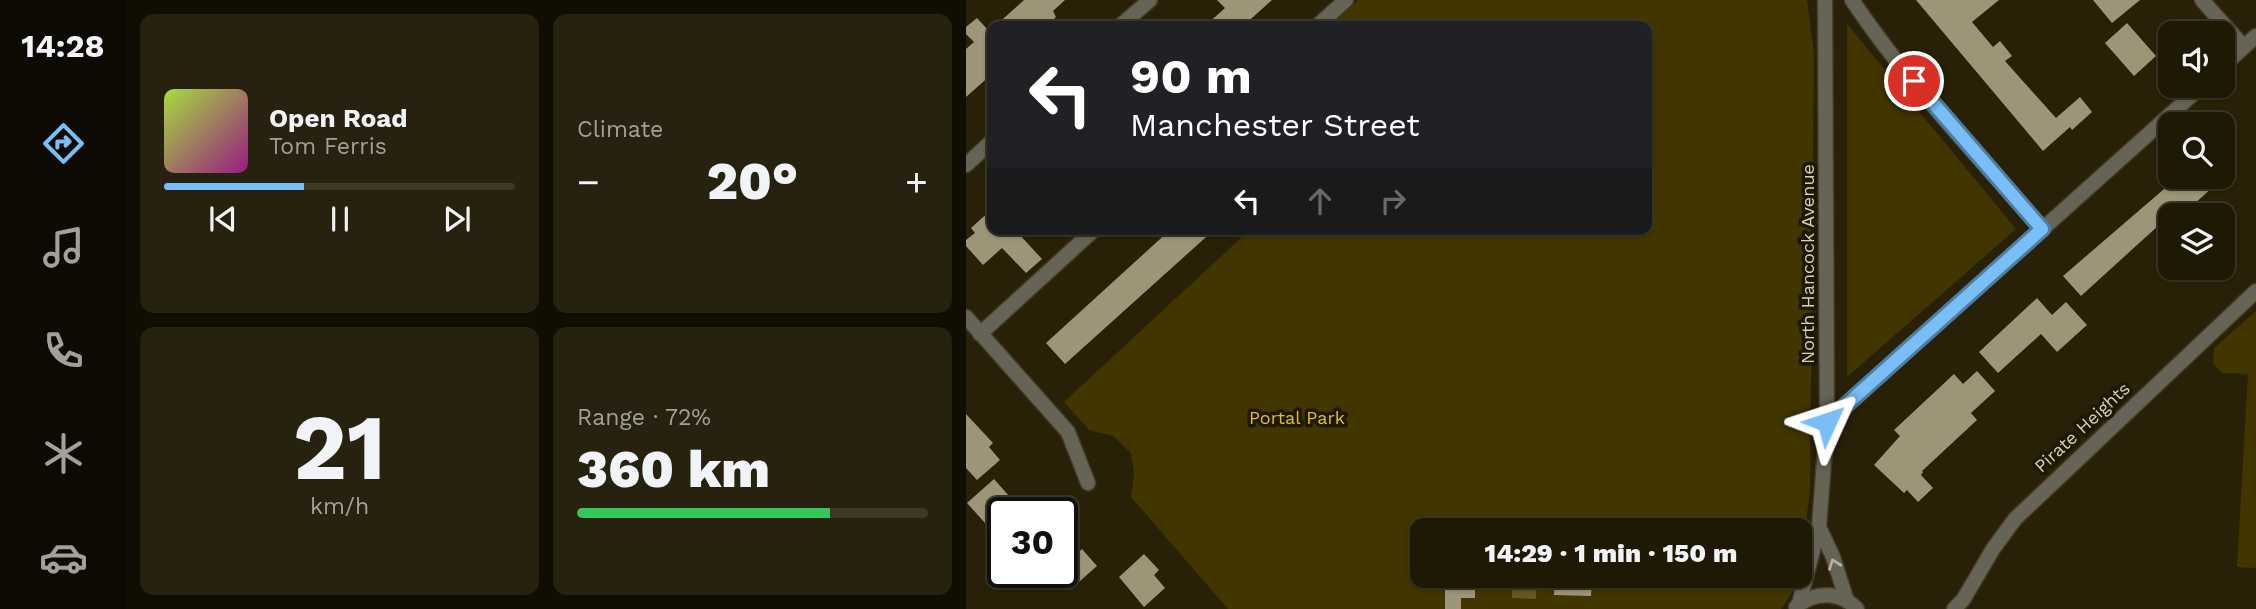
<!DOCTYPE html>
<html lang="en">
<head>
<meta charset="utf-8">
<style>
	body { margin:0; font-family:"Work Sans",sans-serif; background:#26220f; color:#f1f3f6; height:100vh; display:flex; flex-direction:column; font-size:26px; white-space:nowrap }
	* { box-sizing:border-box; margin:0 }
	p { font-size:23px; color:#a1a09a }
	.icon { flex:none; width:38px; height:38px; fill:none; stroke:currentColor; stroke-width:2; stroke-linecap:round; stroke-linejoin:round }
	.map { position:relative; flex:1; overflow:hidden }
	.details { display:flex; flex-direction:column; gap:14px; padding:14px; background:#100e03; width:840px }
	.details>* { flex:none }
	.guide { position:absolute; left:21px; top:21px; width:665px; height:214px; border-radius:14px; box-shadow:0 2px 5px #0004,0 0 0 2px #3c3827; background:#202124; color:#fff; overflow:hidden }
	.fabs { position:absolute; left:1192px; top:21px; display:grid; gap:14px }
	.fabs a { display:grid; place-items:center; width:77px; height:77px; border-radius:14px; background:#1e1905; box-shadow:0 2px 5px #0004,0 0 0 2px #3c3827; font-size:35px }
	.speed { position:absolute; left:21px; top:497px; display:flex; gap:14px; font-size:35px; font-weight:700; text-align:center }
	.speed>* { display:grid; place-content:center; width:91px; height:91px; border-radius:50%; background:#1e1905; box-shadow:0 2px 5px #0004,0 0 0 2px #3c3827; line-height:1 }
	.speed .limit { border:4px solid #111; border-radius:10px; background:#fff; color:#111 }
	.pin { position:absolute; display:grid; place-items:center; width:60px; height:60px; color:#fff; margin:-30px; border:4px solid #fff; border-radius:50%; box-shadow:0 2px 7px #0007 }
	.me { position:absolute; width:77px; margin:-38px; rotate:48deg; stroke-linejoin:round; filter:drop-shadow(0 0 5px #0008) }
	.turn { display:flex; align-items:center; gap:24px; height:147px; padding:0 28px; font-size:32px }
	.turn .icon { width:91px; height:91px; stroke-width:2.5 }
	.turn b { display:block; font-size:49px; line-height:60px }
	.lanes { display:flex; align-items:center; height:66px; padding:0 28px; background:#0003; justify-content:center; gap:35px; direction:ltr }
	.lanes .off { opacity:.35 }
	.big { font-size:52px; font-weight:800; line-height:1.1 }
	.details .widget { flex:1; display:flex; flex-direction:column; justify-content:center; gap:10px; min-width:0; padding:0 24px; border-radius:14px; background:#26220f }
	.details .dial { align-items:center; gap:0 }
	.dial b { font-size:91px; line-height:1 }
	.song { display:flex; align-items:center; gap:21px }
	.cover { width:84px; height:84px; border-radius:10px; background:linear-gradient(135deg,hsl(80 70% 55%),hsl(310 70% 35%)) }
	.played { height:7px; border-radius:4px; background:linear-gradient(90deg,#7abef8 40%,#3c3827 40%) }
	.keys { display:flex; justify-content:space-around; direction:ltr }
	.heat { display:flex; justify-content:space-between; align-items:center; font-size:38px; direction:ltr }
	.charge { height:10px; border-radius:5px; background:linear-gradient(90deg,#34c759 72%,#3c3827 0) }
	.details .tiles { flex:1; display:grid; gap:14px; grid-template-columns:repeat(2,1fr) }
	.trip { position:absolute; left:444px; top:518px; width:402px; height:70px; border-radius:14px; background:#1e1905; box-shadow:0 2px 5px #0004,0 0 0 2px #3c3827; font-weight:800; line-height:70px; text-align:center }
	main { display:flex; flex:1; min-height:0 }
	.tabs { display:flex; flex-direction:column; width:126px; justify-content:space-around; align-items:center; background:#0c0a02; color:#a1a09a }
	.tabs .icon { width:49px; height:49px }
	.tabs .active { color:#7abef8 }
	.tabs b { font-size:32px; color:#f1f3f6 }
	.map>svg:first-child { display:block }
	.green { fill:#413500 }
	.water { fill:#65581f }
	.building { fill:#9c9577 }
	.lines { fill:none; stroke-linecap:round; stroke-linejoin:round }
	.minor-casing { stroke:#443d25; stroke-width:17 }
	.tertiary-casing { stroke:#443d25; stroke-width:17 }
	.minor { stroke:#666357; stroke-width:14 }
	.tertiary { stroke:#666357; stroke-width:14 }
	.oneway { stroke:#b4b0a2 }
	.route-casing { stroke:#4f7ca1; stroke-width:18 }
	.route { stroke:#7abef8; stroke-width:12 }
	.labels { text-anchor:middle; dominant-baseline:central; stroke-width:7; stroke-linejoin:round; paint-order:stroke }
	.street-label { font-size:18px; fill:#d5d1c2; stroke:#1e1800 }
	.park-label { font-size:18px; fill:#e2c027; stroke:#1e1800 }
</style>
</head>
<body>
<main>
<nav class="tabs">
<b>14:28</b>
<svg class="icon active" aria-label="directions" viewBox="0 0 24 24"><path d="M12 3l9 9-9 9-9-9zM9 14v-3h6M13 9l2 2-2 2"/></svg>
<svg class="icon" aria-label="music" viewBox="0 0 24 24"><path d="M9 18V5l10-2v13"/><circle cx="6" cy="18" r="3"/><circle cx="16" cy="16" r="3"/></svg>
<svg class="icon" aria-label="phone" viewBox="0 0 24 24"><path d="M5 4h4l2 5-3 2q2 4 5 5l2-3 5 2v4C11 20 4 13 5 4z"/></svg>
<svg class="icon" aria-label="climate" viewBox="0 0 24 24"><path d="M12 3v18M4 7l16 10M4 17L20 7"/></svg>
<svg class="icon" aria-label="car" viewBox="0 0 24 24"><path d="M5 17H2v-5l4-1 3-4h7l3 4 3 1v5h-3M9 17h6M6 11h13"/><circle cx="7" cy="17" r="2"/><circle cx="17" cy="17" r="2"/></svg>
</nav>
<section class="details">
<div class="tiles">
<div class="widget">
<div class="song"><i class="cover"></i><div><b>Open Road</b><p>Tom Ferris</p></div></div>
<div class="played"></div>
<div class="keys"><svg class="icon" aria-label="previous" viewBox="0 0 24 24"><path d="M18 5L8 12l10 7zM5 5v14"/></svg><svg class="icon" aria-label="pause" viewBox="0 0 24 24"><path d="M8 5v14M16 5v14"/></svg><svg class="icon" aria-label="next" viewBox="0 0 24 24"><path d="M6 5l10 7-10 7zM19 5v14"/></svg></div>
</div>
<div class="widget"><p>Climate</p>
<div class="heat"><a>−</a><b class="big">20°</b><a>+</a></div>
</div>
<div class="widget dial"><b>21</b><p>km/h</p></div>
<div class="widget"><p>Range · 72%</p><b class="big">360 km</b><div class="charge"></div></div>
</div>
</section>
<div class="map">
<svg width="1290" height="609" viewBox="0 0 1290 609">
	<rect width="100%" height="100%" fill="#282107"/>
	<g class="green">
		<polygon points="392,0 841,0 848,54 844,490 835,562 835,530 457,530 457,576 833,576 831,585 815,609 262,609 165,497 168,474 165,453 147,436 123,430 98,402 276,237 270,229 681,229 681,26 364,26"/>
		<polygon points="881,24 1050,229 881,377"/>
		<polygon points="1290,311 1290,568 1271,567 1282,374 1256,373 1247,363 1248,348"/>
	</g>
	<polygon class="water" points="546,576 571,576 570,599 546,598"/>
	<g class="building">
		<polygon points="58,0 99,0 87,11 90,17 80,26 29,26"/>
		<polygon points="251,0 306,0 277,26 239,26 259,8"/>
		<polygon points="950,0 1033,0 1006,22 1027,47 1034,41 1046,56 1039,61 1090,118 1114,97 1126,112 1106,130 1104,127 1077,151"/>
		<polygon points="1127,0 1174,0 1146,23"/>
		<polygon points="11,18 22,30 26,26 26,74 0,97 0,49 8,42 0,34 0,27"/>
		<polygon points="1161,23 1190,56 1168,76 1139,43"/>
		<polygon points="1212,177 1258,177 1216,215 1204,215 1115,296 1097,276"/>
		<polygon points="26,209 26,229 57,229 52,233 76,259 60,273 36,248 17,265 0,246 0,240 9,233 5,228"/>
		<polygon points="205,229 249,229 99,364 80,343"/>
		<polygon points="1071,298 1086,315 1100,302 1121,325 1091,352 1075,334 1032,373 1013,352"/>
		<polygon points="1011,371 1029,391 1005,413 1011,420 956,471 957,472 955,475 967,488 952,502 941,490 938,493 908,465 934,436 928,430 988,374 997,384"/>
		<polygon points="0,414 27,443 23,447 34,460 11,480 0,468"/>
		<polygon points="28,479 58,513 37,513 37,543 1,503"/>
		<polygon points="96,538 110,554 116,549 131,566 105,589 96,579"/>
		<polygon points="178,554 193,570 188,575 199,588 178,607 153,577"/>
		<polygon points="589,576 626,576 625,596 588,595"/>
		<polygon points="492,577 509,577 509,598 495,598 495,609 479,609 479,589 492,589"/>
	</g>
	<g class="lines">
		<defs>
			<g id="minor">
				<path d="M886,0C941,82 1011,155 1076,229"/>
				<polyline points="1236,0 1278,47"/>
				<polyline points="154,26 184,0"/>
				<polyline points="351,26 380,0"/>
				<polyline points="1256,67 1290,36"/>
				<polyline points="0,165 26,141"/>
				<polyline points="0,317 102,432 122,483"/>
				<polyline points="14,334 129,229"/>
				<polyline points="861,422 1236,86"/>
				<polyline points="988,609 997,600 1027,549 1049,519 1290,291"/>
			</g>
			<g id="tertiary">
				<polyline points="853,527 867,557 881,601"/>
				<polyline points="833,604 853,527 861,422 859,0"/>
				<path d="M830,607C849,591 874,591 891,609"/>
			</g>
		</defs>
		<use href="#minor" class="minor-casing"/>
		<use href="#tertiary" class="tertiary-casing"/>
		<use href="#minor" class="minor"/>
		<use href="#tertiary" class="tertiary"/>
	</g>
	<defs><path id="oneway-chevron" d="M-2-3.5L2.5 0L-2 3.5" fill="none" stroke-width="1.6" stroke-linecap="round" stroke-linejoin="round" transform="scale(1.75)"/></defs>
	<use class="oneway" href="#oneway-chevron" transform="translate(868 564) rotate(-110)"/>
	<g class="lines">
		<defs>
			<polyline id="route" points="861,422 1076,229 948,81"/>
		</defs>
		<use href="#route" class="route-casing"/>
		<use href="#route" class="route"/>
	</g>
	<g class="labels">
		<g class="street-label">
			<text transform="translate(841 264) rotate(-90)">North Hancock Avenue</text>
			<text transform="translate(1116 427) rotate(-43)">Pirate Heights</text>
		</g>
		<g class="park-label">
			<text x="331" y="417">Portal Park</text>
		</g>
	</g>
</svg>
<div class="fabs">
<a><svg class="icon" aria-label="sound" viewBox="0 0 24 24"><path d="M4 9h4l5-4v14l-5-4H4zM17 9q2 3 0 6"/></svg></a>
<a><svg class="icon" aria-label="search" viewBox="0 0 24 24"><circle cx="10" cy="10" r="6"/><path d="M15 15l6 6"/></svg></a>
<a><svg class="icon" aria-label="layers" viewBox="0 0 24 24"><path d="M12 4l9 5-9 5-9-5zM3 14l9 5 9-5"/></svg></a>
</div>
<div class="speed"><div class="limit">30</div></div>
<div class="pin" style="left:948px;top:81px;background:#d93025"><svg class="icon" aria-label="arrive" viewBox="0 0 24 24"><path d="M6 21V4h12l-3 4 3 4H6"/></svg></div>
<svg class="me" style="left:861px;top:422px" viewBox="-20 -20 40 40"><path d="M0-17L14 15 0 8-14 15z" fill="#7abef8" stroke="#fff" stroke-width="4"/></svg>
<div class="trip">14:29 · 1 min · 150 m</div>
<div class="guide">
<div class="turn"><svg class="icon" aria-label="left" viewBox="0 0 24 24"><path d="M17 20v-9H6M10 6l-5 5 5 5"/></svg><div><b>90 m</b>Manchester Street</div></div>
<div class="lanes"><svg class="icon" aria-label="left" viewBox="0 0 24 24"><path d="M17 20v-9H6M10 6l-5 5 5 5"/></svg><svg class="icon off" aria-label="ahead" viewBox="0 0 24 24"><path d="M12 20V5M6 11l6-6 6 6"/></svg><svg class="icon off" aria-label="right" viewBox="0 0 24 24"><path d="M7 20v-9h11M14 6l5 5-5 5"/></svg></div>
</div>
</div>
</main>
</body>
</html>
